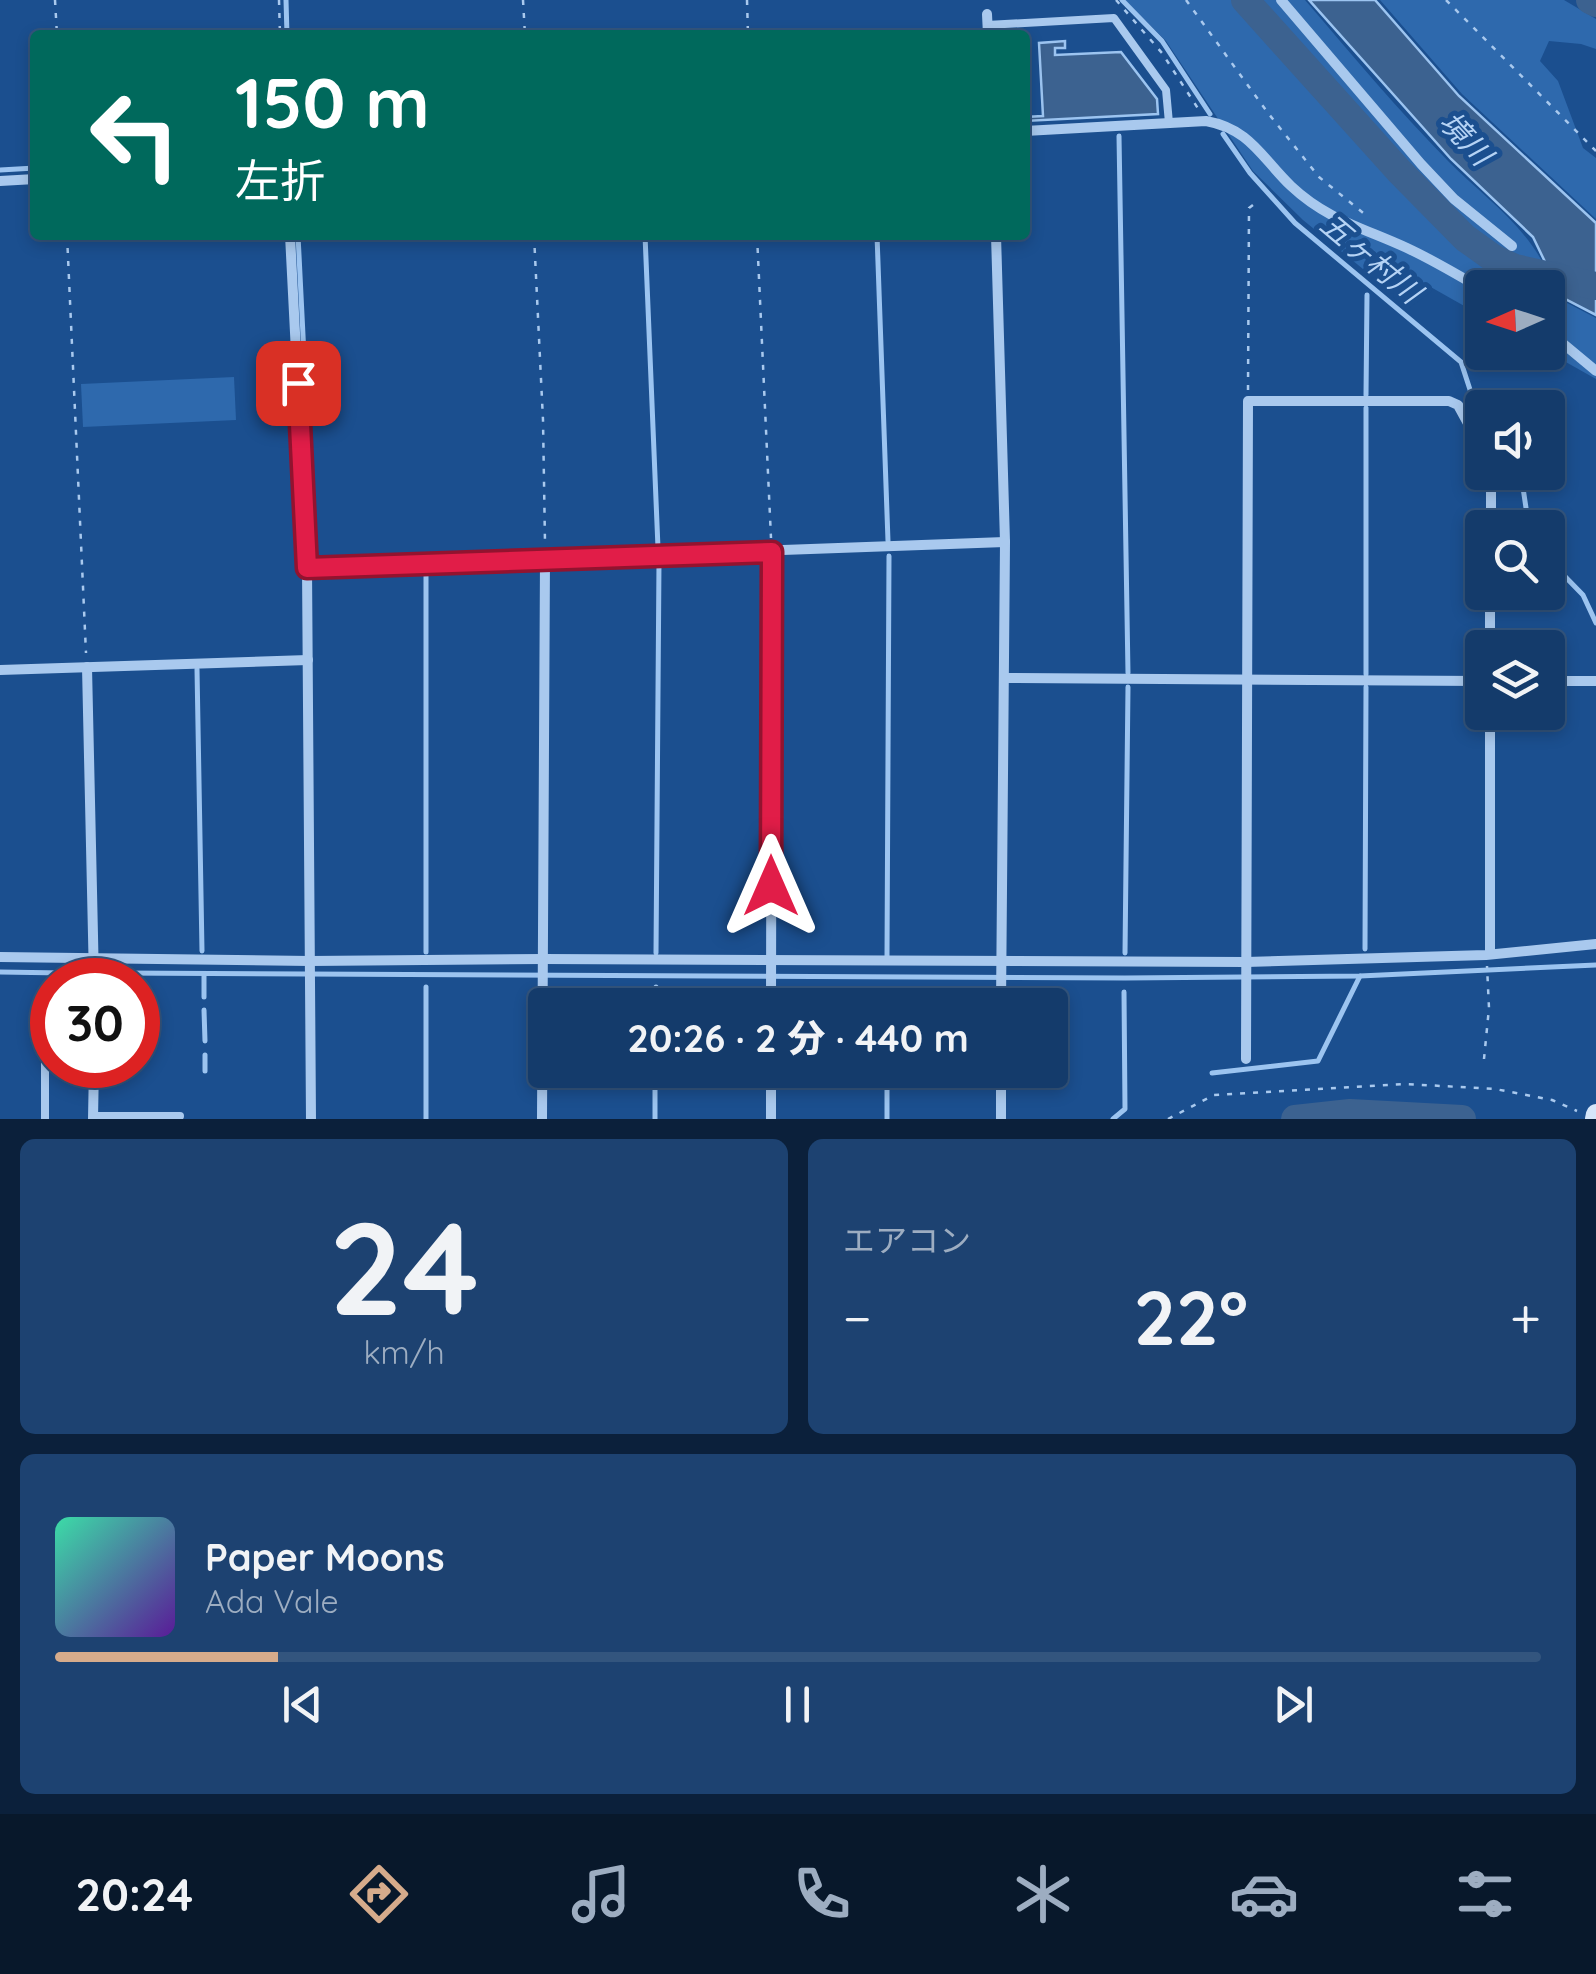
<!DOCTYPE html>
<html lang="ja">
<head>
<meta charset="utf-8">
<style>
	body { margin:0; font-family:Quicksand,"Noto Sans JP",sans-serif; background:#1d4271; color:#f1f3f6; height:100vh; display:flex; flex-direction:column; font-size:38px; white-space:nowrap }
	* { box-sizing:border-box; margin:0 }
	p { font-size:32px; color:#9dadc1 }
	.icon { flex:none; width:55px; height:55px; fill:none; stroke:currentColor; stroke-width:2; stroke-linecap:round; stroke-linejoin:round }
	.map { position:relative; height:1119px; overflow:hidden }
	.sheet { display:flex; flex-direction:column; gap:20px; padding:20px; background:#0b203b; flex:1 }
	.sheet>* { flex:none }
	.hud { position:absolute; left:30px; top:30px; width:1000px; height:210px; border-radius:10px; box-shadow:0 5px 15px #0003,0 0 0 2px #33557e; background:#00695c; color:#fff; overflow:hidden }
	.needle { width:65px; rotate:267deg }
	.fabs { position:absolute; left:1465px; top:270px; display:grid; gap:20px }
	.fabs a { display:grid; place-items:center; width:100px; height:100px; border-radius:10px; background:#143b6b; box-shadow:0 5px 15px #0003,0 0 0 2px #33557e; font-size:50px }
	.speed { position:absolute; left:30px; top:958px; display:flex; gap:20px; font-size:50px; font-weight:700; text-align:center }
	.speed>* { display:grid; place-content:center; width:130px; height:130px; border-radius:50%; background:#143b6b; box-shadow:0 5px 15px #0003,0 0 0 2px #33557e; line-height:1 }
	.speed .limit { border:15px solid #d22; background:#fff; color:#111 }
	.pin { position:absolute; display:grid; place-items:center; width:85px; height:85px; color:#fff; margin:-42px; border-radius:20px; box-shadow:0 5px 15px #0006 }
	.me { position:absolute; width:110px; margin:-55px; rotate:0deg; stroke-linejoin:round; filter:drop-shadow(0 0 8px #0008) }
	.turn { display:flex; align-items:center; gap:35px; height:210px; padding:0 40px; font-size:45px }
	.turn .icon { width:130px; height:130px; stroke-width:2.5 }
	.turn b { display:block; font-size:70px; line-height:85px }
	.big { font-size:75px; font-weight:800; line-height:1.1 }
	.sheet .card { flex:1; display:flex; flex-direction:column; justify-content:center; gap:15px; min-width:0; padding:0 35px; border-radius:15px; background:#1d4271 }
	.sheet .dial { align-items:center; gap:0 }
	.dial b { font-size:130px; line-height:1 }
	.song { display:flex; align-items:center; gap:30px }
	.cover { width:120px; height:120px; border-radius:15px; background:linear-gradient(135deg,hsl(160 70% 55%),hsl(270 70% 35%)) }
	.played { height:10px; border-radius:5px; background:linear-gradient(90deg,#d6ab8b 15%,#33557e 15%) }
	.keys { display:flex; justify-content:space-around; direction:ltr }
	.heat { display:flex; justify-content:space-between; align-items:center; font-size:55px; direction:ltr }
	.sheet .tiles { flex:1; display:grid; gap:20px; grid-template-columns:1fr 1fr }
	.card:last-child { grid-column:span 2 }
	.trip { position:absolute; left:528px; top:988px; width:540px; height:100px; border-radius:10px; background:#143b6b; box-shadow:0 5px 15px #0003,0 0 0 2px #33557e; font-weight:800; line-height:100px; text-align:center }
	.dock { display:flex; height:160px; justify-content:space-around; align-items:center; background:#08182b; color:#9dadc1 }
	.dock .icon { width:70px; height:70px }
	.dock .active { color:#d6ab8b }
	.dock b { font-size:45px; color:#f1f3f6 }
	.map>svg:first-child { display:block }
	.green { fill:#2e69ad }
	.water { fill:#3c6290; stroke:#9cc4f0; stroke-width:2.5 }
	.lines { fill:none; stroke-linecap:round; stroke-linejoin:round }
	.stream { stroke:#9cc4f0; stroke-width:5 }
	.river { stroke:#3c6290; stroke-width:28 }
	.path { stroke:#a9c9ee; stroke-width:2.5; stroke-dasharray:5 8; stroke-linecap:butt }
	.lane { stroke:#a9c9ee; stroke-width:8 }
	.street { stroke:#a9c9ee; stroke-width:10 }
	.secondary { stroke:#d6e6fa; stroke-width:20 }
	.route-casing { stroke:#92132f; stroke-width:25 }
	.route { stroke:#e11d48; stroke-width:18 }
	.labels { text-anchor:middle; dominant-baseline:central; stroke-width:10; stroke-linejoin:round; paint-order:stroke }
	.water-label { font-size:30px; font-style:italic; fill:#b5d3f5; stroke:#1b4f8f }
</style>
</head>
<body>
<div class="map">
<svg width="1596" height="1119" viewBox="0 0 1596 1119">
	<rect width="100%" height="100%" fill="#1b4f8f"/>
	<g class="green">
		<path d="M1125,0H1305C1352,55 1398,110 1449,162C1482,195 1521,222 1543,263L1514,257L1507,270L1538,287L1482,288V316L1374,255L1363,269L1303,220L1253,171L1166,41Z"/>
		<polygon points="1380,0 1564,0 1596,19 1596,49 1581,44 1549,41 1540,61 1558,81 1583,148 1596,158 1596,219 1462,94"/>
		<polygon points="1548,293 1596,318 1596,379 1548,352"/>
		<polygon points="234,377 236,420 83,427 81,384"/>
	</g>
	<g class="water">
		<polygon points="1309,0 1375,0 1459,96 1596,223 1596,315 1548,290 1548,288 1543,287 1509,270 1514,259 1547,266 1533,237 1451,159"/>
		<polygon points="1065,41 1065,48 1055,48 1055,55 1121,52 1157,99 1158,114 1025,121 1025,117 1043,116 1039,43"/>
	</g>
	<g class="lines">
		<g class="stream">
			<polyline points="286,0 287,35"/>
			<polyline points="1122,0 1162,41 1210,114"/>
			<polyline points="1223,134 1250,173 1295,223 1461,362 1475,405 1482,417"/>
			<polyline points="1119,136 1128,673"/>
			<polyline points="0,170 35,168"/>
			<polyline points="298,235 314,556"/>
			<polyline points="645,235 658,548"/>
			<polyline points="877,235 888,541"/>
			<polyline points="1366,395 1367,295"/>
			<polyline points="1517,472 1522,481 1529,528"/>
			<polyline points="1548,559 1583,595 1596,623"/>
			<polyline points="315,575 426,570 426,952"/>
			<polyline points="197,669 202,951"/>
			<polyline points="1366,674 1366,408"/>
			<polyline points="1365,949 1366,687"/>
			<polyline points="656,953 659,562"/>
			<polyline points="1125,953 1128,687"/>
			<polyline points="887,956 889,556"/>
			<polyline points="0,972 63,973"/>
			<polyline points="119,973 1125,978 1360,976 1596,965"/>
			<polyline points="204,975 204,997"/>
			<polyline points="656,1005 656,987"/>
			<polyline points="887,1005 887,990"/>
			<polyline points="204,1010 205,1041"/>
			<polyline points="205,1055 205,1071"/>
			<polyline points="1212,1073 1318,1061 1360,976"/>
			<polyline points="426,1119 426,987"/>
			<polyline points="655,1119 655,1070"/>
			<polyline points="887,1119 887,1070"/>
			<polyline points="1113,1119 1125,1109 1124,992"/>
		</g>
		<g class="river">
			<polyline points="1245,0 1399,171 1465,238 1493,258 1515,268 1596,286"/>
			<polyline points="1590,0 1596,3"/>
			<polyline points="1295,1119 1350,1113 1462,1119"/>
		</g>
		<g class="path">
			<polyline points="55,0 57,35"/>
			<polyline points="279,0 280,35"/>
			<polyline points="523,0 525,35"/>
			<polyline points="747,0 748,35"/>
			<polyline points="1116,0 1162,53 1199,110"/>
			<polyline points="1186,0 1268,113 1319,177 1367,216"/>
			<polyline points="1446,0 1596,151"/>
			<polyline points="67,235 86,653"/>
			<polyline points="534,235 543,420 545,543"/>
			<polyline points="757,235 771,538"/>
			<polyline points="1248,390 1249,208 1258,201"/>
			<polyline points="1484,1059 1489,1008 1487,966"/>
			<polyline points="1168,1119 1214,1095 1406,1084 1495,1089 1552,1100 1577,1111"/>
		</g>
		<g class="lane">
			<polyline points="987,25 1114,18 1166,90 1169,123"/>
			<polyline points="93,1116 180,1116"/>
			<polyline points="45,1119 45,1038 52,1038"/>
		</g>
		<g class="street">
			<polyline points="1281,0 1421,164 1454,199 1512,246"/>
			<polyline points="987,14 988,35"/>
			<path d="M1025,131L1206,121C1250,129 1261,157 1291,186C1327,220 1364,228 1407,248C1433,260 1458,275 1482,289"/>
			<polyline points="0,181 35,179"/>
			<polyline points="290,235 307,567 311,1119"/>
			<polyline points="996,235 1005,542 1001,1005"/>
			<polyline points="1548,331 1596,371"/>
			<polyline points="1491,528 1491,472"/>
			<polyline points="307,567 1005,542"/>
			<polyline points="1490,648 1490,592"/>
			<polyline points="87,667 94,980"/>
			<polyline points="0,670 308,660"/>
			<polyline points="1004,678 1482,681"/>
			<polyline points="1548,681 1596,681"/>
			<polyline points="1490,954 1490,712"/>
			<polyline points="0,957 310,961 543,959 1246,962 1486,955 1596,944"/>
			<polyline points="771,1005 772,552"/>
			<polyline points="1246,1059 1248,401 1449,401 1458,405 1482,449"/>
			<polyline points="1001,1070 1001,1119"/>
			<polyline points="93,1119 94,1065"/>
			<polyline points="542,1119 545,559"/>
			<polyline points="771,1119 771,1070"/>
		</g>
		<polyline class="secondary" points="1595,1119 1596,1114"/>
	</g>
	<g class="lines">
		<defs>
			<polyline id="route" points="298,383 307,568 772,552 771,886"/>
		</defs>
		<use href="#route" class="route-casing"/>
		<use href="#route" class="route"/>
	</g>
	<g class="labels">
		<g class="water-label">
			<text transform="translate(1466 138) rotate(47)">境川</text>
			<text transform="translate(1371 258) rotate(40)">五ヶ村川</text>
		</g>
	</g>
</svg>
<div class="fabs">
<a><svg class="needle" viewBox="-14 -14 28 28"><path d="M0-13l5 13h-10z" fill="#e53935"/><path d="M0 13l5-13h-10z" fill="#9dadc1"/></svg></a>
<a><svg class="icon" aria-label="sound" viewBox="0 0 24 24"><path d="M4 9h4l5-4v14l-5-4H4zM17 9q2 3 0 6"/></svg></a>
<a><svg class="icon" aria-label="search" viewBox="0 0 24 24"><circle cx="10" cy="10" r="6"/><path d="M15 15l6 6"/></svg></a>
<a><svg class="icon" aria-label="layers" viewBox="0 0 24 24"><path d="M12 4l9 5-9 5-9-5zM3 14l9 5 9-5"/></svg></a>
</div>
<div class="speed"><div class="limit">30</div></div>
<div class="pin" style="left:298px;top:383px;background:#d93025"><svg class="icon" aria-label="arrive" viewBox="0 0 24 24"><path d="M6 21V4h12l-3 4 3 4H6"/></svg></div>
<svg class="me" style="left:771px;top:886px" viewBox="-20 -20 40 40"><path d="M0-17L14 15 0 8-14 15z" fill="#e11d48" stroke="#fff" stroke-width="4"/></svg>
<div class="trip">20:26 · 2 分 · 440 m</div>
<div class="hud">
<div class="turn"><svg class="icon" aria-label="left" viewBox="0 0 24 24"><path d="M17 20v-9H6M10 6l-5 5 5 5"/></svg><div><b>150 m</b>左折</div></div>
</div>
</div>
<section class="sheet">
<div class="tiles">
<div class="card dial"><b>24</b><p>km/h</p></div>
<div class="card"><p>エアコン</p>
<div class="heat"><a>−</a><b class="big">22°</b><a>+</a></div>
</div>
<div class="card">
<div class="song"><i class="cover"></i><div><b>Paper Moons</b><p>Ada Vale</p></div></div>
<div class="played"></div>
<div class="keys"><svg class="icon" aria-label="previous" viewBox="0 0 24 24"><path d="M18 5L8 12l10 7zM5 5v14"/></svg><svg class="icon" aria-label="pause" viewBox="0 0 24 24"><path d="M8 5v14M16 5v14"/></svg><svg class="icon" aria-label="next" viewBox="0 0 24 24"><path d="M6 5l10 7-10 7zM19 5v14"/></svg></div>
</div>
</div>
</section>
<nav class="dock">
<b>20:24</b>
<svg class="icon active" aria-label="directions" viewBox="0 0 24 24"><path d="M12 3l9 9-9 9-9-9zM9 14v-3h6M13 9l2 2-2 2"/></svg>
<svg class="icon" aria-label="music" viewBox="0 0 24 24"><path d="M9 18V5l10-2v13"/><circle cx="6" cy="18" r="3"/><circle cx="16" cy="16" r="3"/></svg>
<svg class="icon" aria-label="phone" viewBox="0 0 24 24"><path d="M5 4h4l2 5-3 2q2 4 5 5l2-3 5 2v4C11 20 4 13 5 4z"/></svg>
<svg class="icon" aria-label="climate" viewBox="0 0 24 24"><path d="M12 3v18M4 7l16 10M4 17L20 7"/></svg>
<svg class="icon" aria-label="car" viewBox="0 0 24 24"><path d="M5 17H2v-5l4-1 3-4h7l3 4 3 1v5h-3M9 17h6M6 11h13"/><circle cx="7" cy="17" r="2"/><circle cx="17" cy="17" r="2"/></svg>
<svg class="icon" aria-label="filters" viewBox="0 0 24 24"><path d="M4 7h16M4 17h16"/><circle cx="9" cy="7" r="2"/><circle cx="15" cy="17" r="2"/></svg>
</nav>
</body>
</html>
